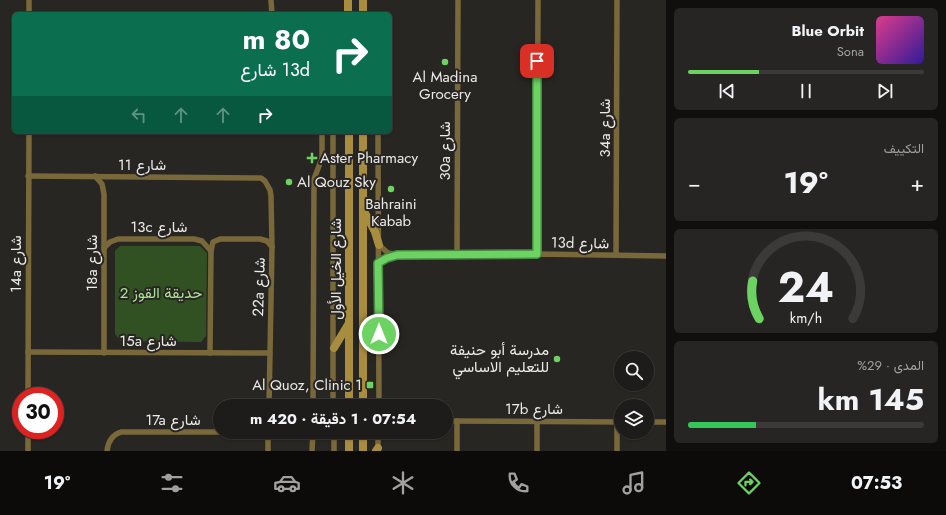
<!DOCTYPE html>
<html lang="ar">
<head>
<meta charset="utf-8">
<style>
	body { margin:0; font-family:Jost,Vazirmatn,sans-serif; background:#262523; color:#f1f3f6; direction:rtl; height:100vh; display:flex; flex-direction:column; font-size:15px; white-space:nowrap }
	* { box-sizing:border-box; margin:0 }
	p { font-size:13px; color:#a1a1a2 }
	.icon { flex:none; width:22px; height:22px; fill:none; stroke:currentColor; stroke-width:2; stroke-linecap:round; stroke-linejoin:round }
	.map { position:relative; flex:1; overflow:hidden; direction:ltr }
	.side { display:flex; flex-direction:column; gap:8px; padding:8px; background:#100f0e; width:280px }
	.side>* { flex:none }
	.top-card { position:absolute; left:12px; top:12px; width:380px; height:122px; border-radius:6px; box-shadow:0 1px 3px #0004,0 0 0 1px #3c3a39; direction:rtl; background:#0b6e4f; color:#fff; overflow:hidden }
	.tools { position:absolute; left:614px; top:351px; display:grid; gap:8px }
	.tools a { display:grid; place-items:center; width:40px; height:40px; border-radius:50%; background:#1e1c1a; box-shadow:0 1px 3px #0004,0 0 0 1px #3c3a39; font-size:20px }
	.speed { position:absolute; left:12px; top:387px; display:flex; gap:8px; font-size:20px; font-weight:700; text-align:center }
	.speed>* { display:grid; place-content:center; width:52px; height:52px; border-radius:50%; background:#1e1c1a; box-shadow:0 1px 3px #0004,0 0 0 1px #3c3a39; line-height:1 }
	.speed .limit { border:6px solid #d22; background:#fff; color:#111 }
	.pin { position:absolute; display:grid; place-items:center; width:34px; height:34px; color:#fff; margin:-17px; border-radius:8px; box-shadow:0 2px 6px #0006 }
	.me { position:absolute; width:44px; margin:-22px; rotate:0deg; stroke-linejoin:round; filter:drop-shadow(0 0 3px #0008) }
	.turn { display:flex; align-items:center; gap:14px; height:84px; padding:0 16px; font-size:18px }
	.turn .icon { width:52px; height:52px; stroke-width:2.5 }
	.turn b { display:block; font-size:28px; line-height:34px }
	.lanes { display:flex; align-items:center; height:38px; padding:0 16px; background:#0003; justify-content:center; gap:20px; direction:ltr }
	.lanes .off { opacity:.35 }
	.big { font-size:30px; font-weight:700; line-height:1.1 }
	.side .widget { flex:1; display:flex; flex-direction:column; justify-content:center; gap:6px; min-width:0; padding:0 14px; border-radius:6px; background:#262523 }
	.side .dial { align-items:center; gap:0 }
	.dial svg { height:104px; overflow:visible; fill:none; stroke:#3c3a39; stroke-width:7; stroke-linecap:round; text-anchor:middle }
	.dial text { fill:#f1f3f6; stroke:none }
	.song { display:flex; align-items:center; gap:12px }
	.cover { width:48px; height:48px; border-radius:6px; background:linear-gradient(135deg,hsl(330 70% 55%),hsl(250 70% 35%)) }
	.played { height:4px; border-radius:2px; background:linear-gradient(90deg,#6cd362 30%,#3c3a39 30%) }
	.keys { display:flex; justify-content:space-around; direction:ltr }
	.heat { display:flex; justify-content:space-between; align-items:center; font-size:22px; direction:ltr }
	.charge { height:6px; border-radius:3px; background:linear-gradient(90deg,#34c759 29%,#3c3a39 0) }
	.trip { position:absolute; left:213px; top:399px; width:240px; height:40px; border-radius:20px; background:#1e1c1a; box-shadow:0 1px 3px #0004,0 0 0 1px #3c3a39; font-weight:700; line-height:40px; text-align:center; direction:rtl }
	.dock { display:flex; height:64px; justify-content:space-around; align-items:center; background:#0c0b0a; color:#a1a1a2 }
	.dock .icon { width:28px; height:28px }
	.dock .current { color:#6cd362 }
	.dock b { font-size:18px; color:#f1f3f6 }
	main { display:flex; flex:1; min-height:0 }
	.map>svg:first-child { display:block }
	.green { fill:#315123 }
	.lines { fill:none; stroke-linecap:round; stroke-linejoin:round }
	.street { stroke:#79683a; stroke-width:5.5 }
	.secondary { stroke:#a98d3f; stroke-width:8 }
	.route-casing { stroke:#468940; stroke-width:10 }
	.route { stroke:#6cd362; stroke-width:7 }
	.poi-dot { fill:#6cd362; stroke:#282622; stroke-width:1.5 }
	.labels { text-anchor:middle; dominant-baseline:central; stroke-width:4; stroke-linejoin:round; paint-order:stroke }
	.poi-label { font-size:15px; fill:#eceae8; stroke:#282622 }
	.street-label { font-size:15px; fill:#eceae8; stroke:#282622 }
	.park-label { font-size:15px; fill:#abe494; stroke:#282622 }
</style>
</head>
<body>
<main>
<section class="side">
<div class="widget">
<div class="song"><i class="cover"></i><div><b>Blue Orbit</b><p>Sona</p></div></div>
<div class="played"></div>
<div class="keys"><svg class="icon" aria-label="previous" viewBox="0 0 24 24"><path d="M18 5L8 12l10 7zM5 5v14"/></svg><svg class="icon" aria-label="pause" viewBox="0 0 24 24"><path d="M8 5v14M16 5v14"/></svg><svg class="icon" aria-label="next" viewBox="0 0 24 24"><path d="M6 5l10 7-10 7zM19 5v14"/></svg></div>
</div>
<div class="widget"><p>التكييف</p>
<div class="heat"><a>−</a><b class="big">19°</b><a>+</a></div>
</div>
<div class="widget dial"><svg viewBox="0 0 100 80">
<path d="M14 69A42 42 0 1 1 86 69"/>
<path d="M14 69A42 42 0 0 1 9 40" stroke="#6cd362"/>
<text x="50" y="56" font-size="32" font-weight="700">24</text>
<text x="50" y="72" font-size="11">km/h</text>
</svg></div>
<div class="widget"><p>المدى · 29%</p><b class="big">145 km</b><div class="charge"></div></div>
</section>
<div class="map">
<svg width="666" height="451" viewBox="0 0 666 451">
	<rect width="100%" height="100%" fill="#282622"/>
	<polygon class="green" points="120,246 200,246 207,253 206,336 201,342 121,341 115,334 115,251"/>
	<g class="lines">
		<g class="street">
			<polyline points="271,0 272,14"/>
			<polyline points="29,14 29,0"/>
			<polyline points="333,132 333,406"/>
			<polyline points="378,132 379,406"/>
			<polyline points="28,176 255,178 261,178 265,181 270,190 271,196 272,247 269,406"/>
			<polyline points="95,176 102,184 104,194 104,353"/>
			<polyline points="379,245 388,253 397,255 537,254 666,256"/>
			<polyline points="104,248 110,242 118,239 194,239 202,241 211,251"/>
			<polyline points="537,254 538,0"/>
			<polyline points="457,255 458,0"/>
			<polyline points="616,255 617,0"/>
			<polyline points="378,263 387,258 395,256"/>
			<polyline points="28,352 269,353"/>
			<polyline points="210,353 211,251 213,242 220,239 260,239 267,241 272,247"/>
			<polyline points="28,396 29,132"/>
			<polyline points="313,406 314,179 322,158 322,132"/>
			<polyline points="446,421 621,422"/>
			<polyline points="647,422 666,422"/>
			<polyline points="334,432 334,451"/>
			<polyline points="28,451 28,430"/>
			<path d="M107,451C108,441 112,435 121,432H268"/>
			<polyline points="268,451 268,432"/>
			<polyline points="312,451 313,432"/>
			<polyline points="378,451 378,432"/>
			<polyline points="457,451 457,421"/>
			<polyline points="537,451 537,421"/>
			<polyline points="617,451 617,422"/>
		</g>
		<g class="secondary">
			<polyline points="348,0 348,14"/>
			<polyline points="363,14 363,0"/>
			<polyline points="349,132 349,406"/>
			<polyline points="364,211 375,232 379,245"/>
			<polyline points="334,348 349,323"/>
			<polyline points="363,406 363,132"/>
			<polyline points="363,432 363,451"/>
			<polyline points="349,451 349,432"/>
			<polyline points="376,451 378,448"/>
		</g>
	</g>
	<g class="lines">
		<defs>
			<polyline id="route" points="379,334 378,263 387,258 397,255 537,254 537,61"/>
		</defs>
		<use href="#route" class="route-casing"/>
		<use href="#route" class="route"/>
	</g>
	<g class="poi-dot">
		<circle cx="445" cy="62" r="4"/>
		<path d="M310 152h4v4h4v4h-4v4h-4v-4h-4v-4h4z"/>
		<circle cx="289" cy="182" r="4"/>
		<circle cx="391" cy="189" r="4"/>
		<circle cx="557" cy="359" r="4"/>
		<rect x="366" y="381" width="8" height="8" rx="2"/>
	</g>
	<g class="labels">
		<g class="poi-label">
			<text x="445" y="77">Al Madina<tspan x="445" dy="17">Grocery</tspan></text>
			<text x="320" y="158" text-anchor="start">Aster Pharmacy</text>
			<text x="297" y="182" text-anchor="start">Al Qouz Sky</text>
			<text x="391" y="204">Bahraini<tspan x="391" dy="17">Kabab</tspan></text>
			<text x="549" y="350" text-anchor="end">مدرسة أبو حنيفة<tspan x="549" dy="17">للتعليم الاساسي</tspan></text>
			<text x="362" y="385" text-anchor="end">Al Quoz, Clinic 1</text>
		</g>
		<g class="street-label">
			<text transform="translate(605 128) rotate(-90)">34a شارع</text>
			<text transform="translate(445 151) rotate(-90)">30a شارع</text>
			<text x="142" y="165">شارع 11</text>
			<text x="159" y="227">13c شارع</text>
			<text transform="translate(580 243) rotate(1)">13d شارع</text>
			<text transform="translate(92 263) rotate(-90)">18a شارع</text>
			<text transform="translate(16 264) rotate(-90)">14a شارع</text>
			<text transform="translate(336 269) rotate(-90)">شارع الخيل الأول</text>
			<text transform="translate(259 287) rotate(-88)">22a شارع</text>
			<text x="148" y="341">15a شارع</text>
			<text x="534" y="409">17b شارع</text>
			<text x="173" y="420">17a شارع</text>
		</g>
		<g class="park-label">
			<text x="161" y="293">حديقة القوز 2</text>
		</g>
	</g>
</svg>
<div class="tools">
<a><svg class="icon" aria-label="search" viewBox="0 0 24 24"><circle cx="10" cy="10" r="6"/><path d="M15 15l6 6"/></svg></a>
<a><svg class="icon" aria-label="layers" viewBox="0 0 24 24"><path d="M12 4l9 5-9 5-9-5zM3 14l9 5 9-5"/></svg></a>
</div>
<div class="speed"><div class="limit">30</div></div>
<div class="pin" style="left:537px;top:61px;background:#d93025"><svg class="icon" aria-label="arrive" viewBox="0 0 24 24"><path d="M6 21V4h12l-3 4 3 4H6"/></svg></div>
<svg class="me" style="left:379px;top:334px" viewBox="-20 -20 40 40"><circle r="17" fill="#6cd362" stroke="#fff" stroke-width="3"/><path d="M0-11L8 9 0 5-8 9z" fill="#fff"/></svg>
<div class="trip">07:54 · 1 دقيقة · 420 m</div>
<div class="top-card">
<div class="turn"><svg class="icon" aria-label="right" viewBox="0 0 24 24"><path d="M7 20v-9h11M14 6l5 5-5 5"/></svg><div><b>80 m</b>13d شارع</div></div>
<div class="lanes"><svg class="icon off" aria-label="left" viewBox="0 0 24 24"><path d="M17 20v-9H6M10 6l-5 5 5 5"/></svg><svg class="icon off" aria-label="ahead" viewBox="0 0 24 24"><path d="M12 20V5M6 11l6-6 6 6"/></svg><svg class="icon off" aria-label="ahead" viewBox="0 0 24 24"><path d="M12 20V5M6 11l6-6 6 6"/></svg><svg class="icon" aria-label="right" viewBox="0 0 24 24"><path d="M7 20v-9h11M14 6l5 5-5 5"/></svg></div>
</div>
</div>
</main>
<nav class="dock">
<b>07:53</b>
<svg class="icon current" aria-label="directions" viewBox="0 0 24 24"><path d="M12 3l9 9-9 9-9-9zM9 14v-3h6M13 9l2 2-2 2"/></svg>
<svg class="icon" aria-label="music" viewBox="0 0 24 24"><path d="M9 18V5l10-2v13"/><circle cx="6" cy="18" r="3"/><circle cx="16" cy="16" r="3"/></svg>
<svg class="icon" aria-label="phone" viewBox="0 0 24 24"><path d="M5 4h4l2 5-3 2q2 4 5 5l2-3 5 2v4C11 20 4 13 5 4z"/></svg>
<svg class="icon" aria-label="climate" viewBox="0 0 24 24"><path d="M12 3v18M4 7l16 10M4 17L20 7"/></svg>
<svg class="icon" aria-label="car" viewBox="0 0 24 24"><path d="M5 17H2v-5l4-1 3-4h7l3 4 3 1v5h-3M9 17h6M6 11h13"/><circle cx="7" cy="17" r="2"/><circle cx="17" cy="17" r="2"/></svg>
<svg class="icon" aria-label="filters" viewBox="0 0 24 24"><path d="M4 7h16M4 17h16"/><circle cx="9" cy="7" r="2"/><circle cx="15" cy="17" r="2"/></svg>
<b>19°</b>
</nav>
</body>
</html>
